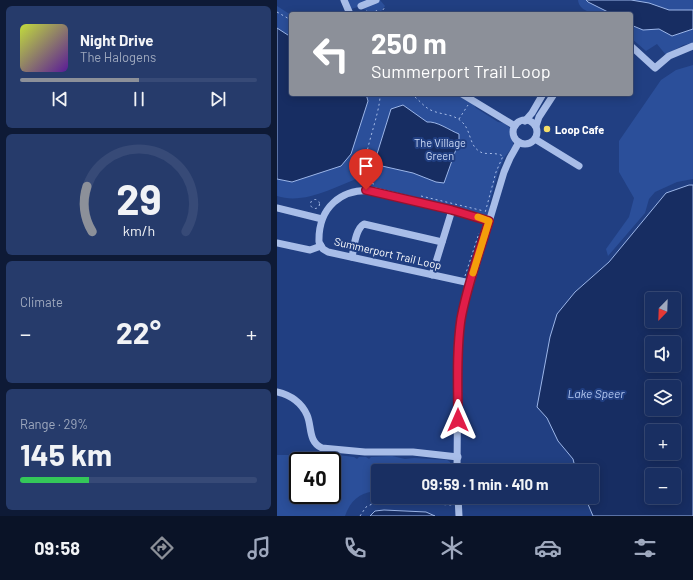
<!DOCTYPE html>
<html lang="en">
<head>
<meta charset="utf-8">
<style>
	body { margin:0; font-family:Barlow,sans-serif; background:#263b6b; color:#f1f3f6; height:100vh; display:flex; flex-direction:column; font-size:15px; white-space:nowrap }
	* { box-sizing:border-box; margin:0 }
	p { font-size:13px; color:#9fa9be }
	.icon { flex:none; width:22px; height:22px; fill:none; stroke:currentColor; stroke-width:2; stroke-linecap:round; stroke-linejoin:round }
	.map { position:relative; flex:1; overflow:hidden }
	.sheet { display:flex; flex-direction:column; gap:6px; padding:6px; background:#0e1a36; width:277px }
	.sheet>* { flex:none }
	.guide { position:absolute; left:12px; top:12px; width:344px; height:84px; border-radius:4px; box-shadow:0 2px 10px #0003,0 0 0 1px #374a77; background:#8c9099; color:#fff; overflow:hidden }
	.needle { width:26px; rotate:203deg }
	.controls { position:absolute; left:368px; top:292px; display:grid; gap:8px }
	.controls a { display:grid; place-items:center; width:36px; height:36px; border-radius:4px; background:#192f62; box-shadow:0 2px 10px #0003,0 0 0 1px #374a77; font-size:20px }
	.speed { position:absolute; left:12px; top:452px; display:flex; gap:8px; font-size:20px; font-weight:700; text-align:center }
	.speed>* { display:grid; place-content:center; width:52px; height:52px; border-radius:50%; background:#192f62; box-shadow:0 2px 10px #0003,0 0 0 1px #374a77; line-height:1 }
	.speed .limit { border:2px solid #111; border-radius:6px; background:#fff; color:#111 }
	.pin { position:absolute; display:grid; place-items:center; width:34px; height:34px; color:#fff; margin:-41px -17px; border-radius:50% 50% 50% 0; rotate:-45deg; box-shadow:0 0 4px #0007 }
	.pin .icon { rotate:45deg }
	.me { position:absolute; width:44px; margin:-22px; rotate:0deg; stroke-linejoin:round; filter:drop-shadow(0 0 3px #0008) }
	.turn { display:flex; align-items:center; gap:14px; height:84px; padding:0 16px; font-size:18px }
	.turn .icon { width:52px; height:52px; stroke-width:2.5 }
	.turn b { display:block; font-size:28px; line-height:34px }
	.big { font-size:30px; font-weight:700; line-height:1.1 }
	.sheet .widget { flex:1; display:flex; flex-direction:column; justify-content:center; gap:6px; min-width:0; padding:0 14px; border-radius:6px; background:#263b6b }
	.sheet .dial { align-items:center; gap:0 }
	.dial svg { height:104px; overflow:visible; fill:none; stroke:#374a77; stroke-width:7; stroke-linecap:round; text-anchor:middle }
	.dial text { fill:#f1f3f6; stroke:none }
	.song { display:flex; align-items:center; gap:12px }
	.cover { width:48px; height:48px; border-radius:6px; background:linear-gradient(135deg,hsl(70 70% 55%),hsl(270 70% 35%)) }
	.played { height:4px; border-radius:2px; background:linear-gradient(90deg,#8c9099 50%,#374a77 50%) }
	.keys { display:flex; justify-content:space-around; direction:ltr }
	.heat { display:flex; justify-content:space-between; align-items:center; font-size:22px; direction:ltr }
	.charge { height:6px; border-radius:3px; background:linear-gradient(90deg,#34c759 29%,#374a77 0) }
	.trip { position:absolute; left:94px; top:464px; width:228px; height:40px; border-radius:4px; background:#192f62; box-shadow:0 2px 10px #0003,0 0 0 1px #374a77; font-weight:700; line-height:40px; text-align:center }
	.tab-bar { display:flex; height:64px; justify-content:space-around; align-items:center; background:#0a1327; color:#9fa9be }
	.tab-bar .icon { width:28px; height:28px }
	.tab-bar .on { color:#8c9099 }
	.tab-bar b { font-size:18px; color:#f1f3f6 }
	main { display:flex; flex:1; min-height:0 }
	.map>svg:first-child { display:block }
	.green { fill:#2b4f9a; fill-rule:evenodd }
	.water { fill:#172d62; stroke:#9cb6e9; fill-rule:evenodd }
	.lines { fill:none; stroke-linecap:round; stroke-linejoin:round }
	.path { stroke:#a8bde8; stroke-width:1; stroke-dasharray:2 3; stroke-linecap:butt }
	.minor { stroke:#a8bde8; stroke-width:7 }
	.route-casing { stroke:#92132f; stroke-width:10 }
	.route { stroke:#e11d48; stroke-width:7 }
	.slow { stroke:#f59e0b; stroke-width:7 }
	.poi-dot { fill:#f5de69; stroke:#213f82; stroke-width:1.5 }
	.labels { text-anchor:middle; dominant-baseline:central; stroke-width:4; stroke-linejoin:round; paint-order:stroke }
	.poi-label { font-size:11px; font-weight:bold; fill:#fff; stroke:#213f82; text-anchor:start }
	.park-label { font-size:11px; fill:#ccdaf6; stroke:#213f82 }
	.street-label { font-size:11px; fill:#fff; stroke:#213f82 }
	.water-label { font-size:12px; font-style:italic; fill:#b3c7f0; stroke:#213f82 }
</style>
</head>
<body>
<main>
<section class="sheet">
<div class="widget">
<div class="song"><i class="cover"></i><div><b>Night Drive</b><p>The Halogens</p></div></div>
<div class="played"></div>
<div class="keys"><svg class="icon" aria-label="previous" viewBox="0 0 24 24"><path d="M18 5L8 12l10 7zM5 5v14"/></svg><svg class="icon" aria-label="pause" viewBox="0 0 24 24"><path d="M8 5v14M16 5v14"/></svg><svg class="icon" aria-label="next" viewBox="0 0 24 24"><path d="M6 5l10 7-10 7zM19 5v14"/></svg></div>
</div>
<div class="widget dial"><svg viewBox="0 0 100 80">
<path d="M14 69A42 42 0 1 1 86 69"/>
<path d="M14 69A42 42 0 0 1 10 34" stroke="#8c9099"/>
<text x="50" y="56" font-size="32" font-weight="700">29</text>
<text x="50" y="72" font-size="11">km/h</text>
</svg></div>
<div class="widget"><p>Climate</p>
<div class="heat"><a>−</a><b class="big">22°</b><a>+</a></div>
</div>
<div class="widget"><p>Range · 29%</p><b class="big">145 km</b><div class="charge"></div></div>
</section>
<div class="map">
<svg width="416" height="516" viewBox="0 0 416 516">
	<rect width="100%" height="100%" fill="#213f82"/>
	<g class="green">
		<polygon points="70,0 103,0 108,6 102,14 99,14 103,10 96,13 81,7 74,9"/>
		<path d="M301,0H416V43L406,45L389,55L380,44L369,51L354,38V14C340,14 303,19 301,0Z"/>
		<path d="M0,6L14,15V94H179L196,104L199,108L221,122L227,123L233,128L236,143V146L227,158L221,172L212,204L213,207L210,216L92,187L84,177C58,187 27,205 0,196Z"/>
		<polygon points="416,65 416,179 400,182 378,192 372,199 368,213 331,256 329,249 352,217 357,198 342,172 342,141 384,80 399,70"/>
		<path d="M45,453L77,457L80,459L82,457H89L92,459L94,457L115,456L128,459L137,458L170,460L173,462V468L168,469L166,471H101V491C84,492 74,499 68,516H0V455H26ZM21,461H55V495H21Z"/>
	</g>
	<g class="water">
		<polygon points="309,0 354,0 372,3 392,10 416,10 416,29 395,36 382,29 366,30 354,25 354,14 335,14 311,2"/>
		<polygon points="0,28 14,37 14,94 89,94 91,101 74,154 64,166 15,182 0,179"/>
		<path d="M126,105L150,122C160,121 172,130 182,134V141L167,183L159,182L136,173L105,166L100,154L114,109Z"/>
		<path d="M412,185H416V516H316L308,497H315V471H299L296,459L281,441L270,418L260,407L273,337L280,314L298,292L332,262L389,193ZM375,299H397V321H375ZM375,343H397V365H375ZM375,387H397V409H375ZM375,431H397V453H375ZM375,475H397V497H375Z"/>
		<polygon points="107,510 149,512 158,516 93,516 98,511"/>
	</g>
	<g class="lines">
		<g class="path">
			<polyline points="89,11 96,13 102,9"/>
			<polyline points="0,12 14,20"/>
			<polyline points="103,14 108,7"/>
			<path d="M134,94C142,99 147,108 156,111C166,115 177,114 185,122C194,130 192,145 202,151C208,156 216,151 226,156L219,172L208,213"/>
			<polyline points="182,119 191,105"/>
			<path d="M97,184C93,183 91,183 89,179C81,164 104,114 103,94"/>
			<polyline points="144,196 207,211"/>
			<circle cx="38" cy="204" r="4.5"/>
			<polyline points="188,276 202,233"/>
			<polyline points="83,516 89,507 97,503 134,503 175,505"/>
		</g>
		<g class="minor">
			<polyline points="67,0 73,14"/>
			<polyline points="84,6 99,0"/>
			<polyline points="354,46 378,68 392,56 416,46"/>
			<polyline points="185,94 238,126"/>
			<circle cx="248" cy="132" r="12"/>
			<polyline points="248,121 255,113 266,94"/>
			<polyline points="259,126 262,117 277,94"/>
			<polyline points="258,139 302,166"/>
			<polyline points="0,208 45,219"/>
			<polyline points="0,243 33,250 44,246"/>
			<path d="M75,257C77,248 78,229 87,224L165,242"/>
			<polyline points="155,275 175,210"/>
			<path d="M193,283L51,252L46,249L42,242C41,208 64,187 98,191L175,210L212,221"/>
			<path d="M0,392C13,395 24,402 30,415C35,426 31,442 45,448L88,452H136L181,457"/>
			<polyline points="180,471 181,349 184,320 190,295 227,172 233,158 242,142"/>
			<polyline points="181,497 182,516"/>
		</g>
	</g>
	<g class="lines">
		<defs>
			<path id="route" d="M89,190L175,210L212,221C202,253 190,286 184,319C179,352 181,387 181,420"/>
		</defs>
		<use href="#route" class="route-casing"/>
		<use href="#route" class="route"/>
		<polyline class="slow" points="196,273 212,221 201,217"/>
	</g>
	<circle class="poi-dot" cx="270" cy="129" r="4"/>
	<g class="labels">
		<g class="poi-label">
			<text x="278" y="129">Loop Cafe</text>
		</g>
		<g class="park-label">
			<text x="163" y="142">The Village<tspan x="163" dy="13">Green</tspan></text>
		</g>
		<g class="street-label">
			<text transform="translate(111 253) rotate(13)">Summerport Trail Loop</text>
		</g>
		<g class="water-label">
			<text x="319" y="393">Lake Speer</text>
		</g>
	</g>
</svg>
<div class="controls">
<a><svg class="needle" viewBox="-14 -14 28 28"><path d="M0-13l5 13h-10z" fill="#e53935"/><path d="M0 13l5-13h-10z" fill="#9fa9be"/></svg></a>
<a><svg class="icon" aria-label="sound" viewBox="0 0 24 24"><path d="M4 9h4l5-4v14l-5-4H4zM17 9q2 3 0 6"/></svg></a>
<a><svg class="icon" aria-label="layers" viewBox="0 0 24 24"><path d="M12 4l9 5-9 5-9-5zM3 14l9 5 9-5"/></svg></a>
<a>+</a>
<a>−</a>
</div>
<div class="speed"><div class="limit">40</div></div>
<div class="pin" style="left:89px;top:190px;background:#d93025"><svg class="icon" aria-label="arrive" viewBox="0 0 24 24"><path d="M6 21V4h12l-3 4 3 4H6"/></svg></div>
<svg class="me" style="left:181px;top:420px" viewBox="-20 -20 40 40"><path d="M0-17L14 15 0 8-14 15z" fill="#e11d48" stroke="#fff" stroke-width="4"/></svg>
<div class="trip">09:59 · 1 min · 410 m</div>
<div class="guide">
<div class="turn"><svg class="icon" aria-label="left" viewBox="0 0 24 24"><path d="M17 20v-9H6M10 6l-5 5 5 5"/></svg><div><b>250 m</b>Summerport Trail Loop</div></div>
</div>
</div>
</main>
<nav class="tab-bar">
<b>09:58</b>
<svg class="icon on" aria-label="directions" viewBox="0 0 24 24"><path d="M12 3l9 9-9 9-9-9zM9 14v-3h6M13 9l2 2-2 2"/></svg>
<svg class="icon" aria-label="music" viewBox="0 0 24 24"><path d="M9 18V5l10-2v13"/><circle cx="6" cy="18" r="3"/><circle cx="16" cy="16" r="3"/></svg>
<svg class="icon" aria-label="phone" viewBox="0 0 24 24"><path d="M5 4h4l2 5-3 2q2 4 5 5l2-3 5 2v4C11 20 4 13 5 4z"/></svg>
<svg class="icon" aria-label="climate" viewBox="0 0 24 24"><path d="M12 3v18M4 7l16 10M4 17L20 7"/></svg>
<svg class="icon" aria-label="car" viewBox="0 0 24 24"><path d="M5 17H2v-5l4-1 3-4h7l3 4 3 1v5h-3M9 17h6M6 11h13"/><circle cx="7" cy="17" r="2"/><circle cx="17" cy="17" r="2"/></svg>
<svg class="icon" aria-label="filters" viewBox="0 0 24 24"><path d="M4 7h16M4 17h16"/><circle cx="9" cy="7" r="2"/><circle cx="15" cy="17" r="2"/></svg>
</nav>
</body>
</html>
